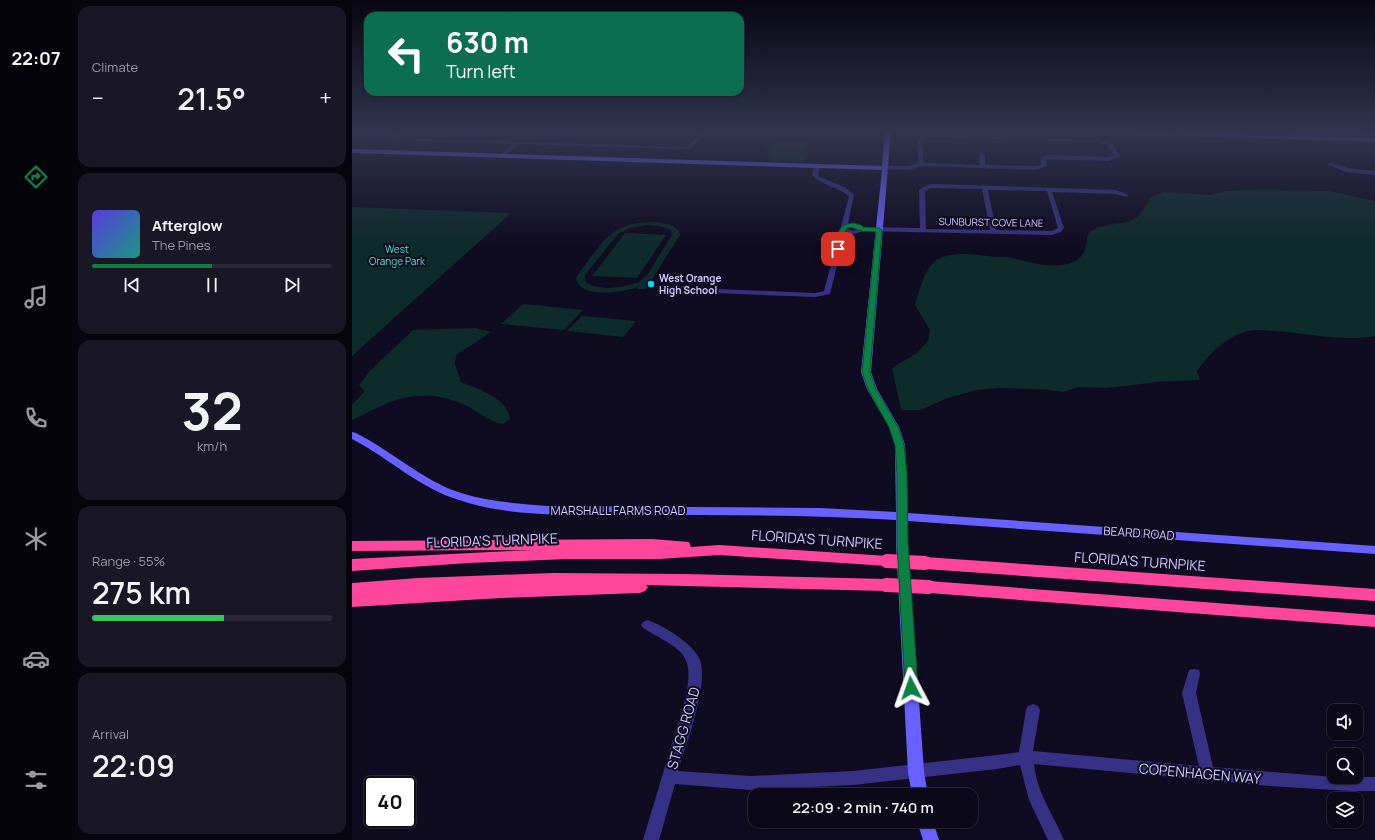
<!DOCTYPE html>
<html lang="en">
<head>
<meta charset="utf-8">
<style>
	body { margin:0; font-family:Manrope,sans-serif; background:#191625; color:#f1f3f6; height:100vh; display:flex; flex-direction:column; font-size:15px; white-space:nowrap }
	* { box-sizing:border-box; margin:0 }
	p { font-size:13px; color:#9a9aa2 }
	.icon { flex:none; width:22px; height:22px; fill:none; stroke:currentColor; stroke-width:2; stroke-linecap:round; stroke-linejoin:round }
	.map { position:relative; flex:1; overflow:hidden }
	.details { display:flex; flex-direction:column; gap:6px; padding:6px; background:#06040d; width:280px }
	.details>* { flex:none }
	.hud { position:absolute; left:12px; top:12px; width:380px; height:84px; border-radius:12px; box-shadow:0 1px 3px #0004,0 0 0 1px #2b2937; background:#0b6e4f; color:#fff; overflow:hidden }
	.controls { position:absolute; left:975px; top:704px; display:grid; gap:8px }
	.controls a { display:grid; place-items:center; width:36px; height:36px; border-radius:8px; background:#0b0818; box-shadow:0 1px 3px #0004,0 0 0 1px #2b2937; font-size:20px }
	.speed { position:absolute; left:12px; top:776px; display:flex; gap:8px; font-size:20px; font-weight:700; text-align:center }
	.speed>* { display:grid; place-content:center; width:52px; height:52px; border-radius:50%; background:#0b0818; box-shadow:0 1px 3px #0004,0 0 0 1px #2b2937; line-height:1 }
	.speed .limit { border:2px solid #111; border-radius:6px; background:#fff; color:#111 }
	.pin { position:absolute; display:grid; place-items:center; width:34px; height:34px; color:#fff; margin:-17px; border-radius:8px; box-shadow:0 2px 6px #0006 }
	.me { position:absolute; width:44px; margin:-22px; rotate:356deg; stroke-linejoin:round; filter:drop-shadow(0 0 3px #0008) }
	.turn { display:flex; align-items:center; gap:14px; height:84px; padding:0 16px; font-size:18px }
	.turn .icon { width:52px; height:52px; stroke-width:2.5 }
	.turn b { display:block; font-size:28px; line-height:34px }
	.big { font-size:30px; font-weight:600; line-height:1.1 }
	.details .tile { flex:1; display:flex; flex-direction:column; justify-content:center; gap:6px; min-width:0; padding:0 14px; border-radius:12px; background:#191625 }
	.details .dial { align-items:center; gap:0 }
	.dial b { font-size:52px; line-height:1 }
	.song { display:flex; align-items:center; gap:12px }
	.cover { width:48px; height:48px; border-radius:6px; background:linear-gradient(135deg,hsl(250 70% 55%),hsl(170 70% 35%)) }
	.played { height:4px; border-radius:2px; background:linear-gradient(90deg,#0b8043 50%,#2b2937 50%) }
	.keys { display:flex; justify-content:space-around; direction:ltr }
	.heat { display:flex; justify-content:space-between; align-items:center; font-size:22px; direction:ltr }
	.charge { height:6px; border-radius:3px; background:linear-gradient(90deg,#34c759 55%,#2b2937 0) }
	.trip { position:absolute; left:396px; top:788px; width:230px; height:40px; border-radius:12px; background:#0b0818; box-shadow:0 1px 3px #0004,0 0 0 1px #2b2937; font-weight:600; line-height:40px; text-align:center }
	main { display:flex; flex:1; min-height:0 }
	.tabs { display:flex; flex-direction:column; width:72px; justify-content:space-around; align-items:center; background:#04030a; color:#9a9aa2 }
	.tabs .icon { width:28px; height:28px }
	.tabs .active { color:#0b8043 }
	.tabs b { font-size:18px; color:#f1f3f6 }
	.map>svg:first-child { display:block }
	.green { fill:#0d2b2a; fill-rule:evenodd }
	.water { fill:#05193f }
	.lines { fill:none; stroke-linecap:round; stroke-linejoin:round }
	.street { fill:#363184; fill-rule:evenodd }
	.secondary { fill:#6761ff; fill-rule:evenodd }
	.highway { fill:#ff459c; fill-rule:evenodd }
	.highway-bridge { stroke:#ff459c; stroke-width:14 }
	.route { fill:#0b8043; stroke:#07532c }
	.poi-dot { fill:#00d9f5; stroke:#0f0b20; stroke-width:1.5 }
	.labels { text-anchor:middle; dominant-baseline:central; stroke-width:4; stroke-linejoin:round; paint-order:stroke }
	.far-street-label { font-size:10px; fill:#d1caff; stroke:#0f0b20 }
	.far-park-label { font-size:10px; fill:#4ce9c4; stroke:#0f0b20 }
	.far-poi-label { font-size:10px; font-weight:bold; fill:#d1caff; stroke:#0f0b20; text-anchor:start }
	.street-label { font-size:12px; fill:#d1caff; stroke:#0f0b20 }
	.near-street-label { font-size:14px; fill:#d1caff; stroke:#0f0b20 }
</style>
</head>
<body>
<main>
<nav class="tabs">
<b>22:07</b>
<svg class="icon active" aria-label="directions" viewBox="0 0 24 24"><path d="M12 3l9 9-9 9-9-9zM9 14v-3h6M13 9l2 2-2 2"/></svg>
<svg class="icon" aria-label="music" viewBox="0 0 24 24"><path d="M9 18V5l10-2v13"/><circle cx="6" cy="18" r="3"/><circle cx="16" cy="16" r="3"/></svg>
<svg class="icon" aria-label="phone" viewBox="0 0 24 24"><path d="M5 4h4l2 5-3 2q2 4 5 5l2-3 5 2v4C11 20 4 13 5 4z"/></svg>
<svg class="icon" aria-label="climate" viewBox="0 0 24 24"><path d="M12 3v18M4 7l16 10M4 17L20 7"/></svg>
<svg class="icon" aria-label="car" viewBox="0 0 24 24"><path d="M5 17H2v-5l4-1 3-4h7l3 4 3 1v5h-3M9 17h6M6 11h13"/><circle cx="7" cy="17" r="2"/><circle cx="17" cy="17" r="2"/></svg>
<svg class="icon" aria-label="filters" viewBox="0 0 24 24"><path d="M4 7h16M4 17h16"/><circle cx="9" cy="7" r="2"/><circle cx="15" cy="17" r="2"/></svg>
</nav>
<section class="details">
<div class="tile"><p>Climate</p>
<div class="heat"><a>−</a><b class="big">21.5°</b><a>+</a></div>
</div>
<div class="tile">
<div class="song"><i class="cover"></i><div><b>Afterglow</b><p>The Pines</p></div></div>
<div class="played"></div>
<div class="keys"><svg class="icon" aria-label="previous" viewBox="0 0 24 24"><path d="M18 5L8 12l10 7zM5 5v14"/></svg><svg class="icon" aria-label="pause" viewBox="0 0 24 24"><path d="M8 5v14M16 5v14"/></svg><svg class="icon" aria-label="next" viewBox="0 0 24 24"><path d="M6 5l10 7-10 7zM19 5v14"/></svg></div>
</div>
<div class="tile dial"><b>32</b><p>km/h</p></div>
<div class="tile"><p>Range · 55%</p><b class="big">275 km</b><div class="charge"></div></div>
<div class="tile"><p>Arrival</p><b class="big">22:09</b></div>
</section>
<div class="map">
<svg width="1023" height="840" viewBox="0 0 1023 840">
	<rect width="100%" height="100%" fill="#0f0b20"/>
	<g class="green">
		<polygon points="965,131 1023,131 1023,137 966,133"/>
		<polygon points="430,141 458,143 453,148 457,155 452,162 422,161 413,149"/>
		<path d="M892,190L977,191L1023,201V336C989,342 956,333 922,331C914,331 904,329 897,331C875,336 858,353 845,371L848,380L806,382L755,388L727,387L710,392L699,390L649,388L625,390L596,398L568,410H549L540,368L565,353L576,341L578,330L563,305C567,292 571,273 581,263C596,249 625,255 643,257C647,257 652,257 656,257C676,262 715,275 731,254C734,249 735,239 736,233L746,227L774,222L787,216L799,197L811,192L858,195L873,191Z"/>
		<polygon points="0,207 159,213 0,356"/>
		<path d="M302,222C311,223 321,224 327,231L328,235L294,289H285L286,287C273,292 227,300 224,278L227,273C251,242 258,222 302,222ZM295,225L308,226L319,230L320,235L295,275L287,282L269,287L254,288L241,286L235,283L233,279V275L266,234L278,228Z"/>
		<polygon points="273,233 314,235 285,278 240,276"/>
		<polygon points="171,304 231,310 212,330 149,324"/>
		<polygon points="230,316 284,321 271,337 215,331"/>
		<path d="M123,328L139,332L104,355L103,364L109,382C126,389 156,398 158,419L151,424C136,422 126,411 113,405C86,393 61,393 33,404C22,409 11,415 0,420V405L13,391L7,385L18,371L61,330Z"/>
	</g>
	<polygon class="water" points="155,131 172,131 194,135 185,139 146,138"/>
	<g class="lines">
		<g class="street">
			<polygon points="47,131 53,131 43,138 330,147 336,146 349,131 354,131 340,148 330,149 168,144 150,158 148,157 148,155 162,144 42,140 38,137"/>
			<polygon points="200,131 280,131 278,132 235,134 202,132"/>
			<path d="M575,135L747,140L759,143L768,156L757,161L696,159L694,160L695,166L685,170L569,166L557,170L531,169V167L533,166H557L566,163V139ZM576,137L747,142L755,145L762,155L756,157L695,155L688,159L690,164L684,166L633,165V155L630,153L627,155V165L576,163L571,162L570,140Z"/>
			<polygon points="978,162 996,168 1023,171 1023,175 995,172 976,165 975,164"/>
			<path d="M465,164L468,166L466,175L468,177L494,188L502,195L496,224L503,223L511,227L568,228L567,190L571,187L579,184L764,190L777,195L774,197L764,194L700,192L712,228L709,232L700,235L511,231L503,234L493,233L478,294L463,297L363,293L362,291L366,289L463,293L472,291L497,196C486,187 469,185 460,175L462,166ZM579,188L630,189L638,230L574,229L573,191ZM636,190L695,191L706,228L700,231L644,230ZM500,227L506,229L501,231L495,229Z"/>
			<path d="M295,620C311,625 342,644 348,660C357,684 334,745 326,771L399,776L501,771L645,755L667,752L674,710L676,706L681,704L686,706L688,710L681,751L847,766L830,693L837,670L842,669L847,670L848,674L844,693L861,767L982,777H1023V791H999L917,786L682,764C685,793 701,814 712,840H696L677,800L668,765L645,769L501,785L399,790L323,784L307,840H291L333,700C344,651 329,651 291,628L289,625L291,622Z"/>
		</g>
		<g class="secondary">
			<path d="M533,131H539L519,372L525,389L547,427L553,445L556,513L1023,546V554L556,521V544L572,772L576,795H560L556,772L544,544V520C459,515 373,515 287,515C228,514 164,519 107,500C67,488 37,458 0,439V432L4,433C34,448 60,471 91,486C123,501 160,503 196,506L468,508L544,512L543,445L537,427L515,389L509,372L530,170L0,153V149L530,166Z"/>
			<polygon points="743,131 796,131 1023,138 1023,142 746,133"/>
			<polygon points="565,821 581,821 587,840 571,840"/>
		</g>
		<g class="highway">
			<polygon points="300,539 337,542 339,547 367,545 535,556 540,557 542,561 540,565 535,566 367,555 307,559 216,559 117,563 0,571 0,559 180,550 0,551 0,541"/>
			<polygon points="573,557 1023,589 1023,601 573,569 568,567 566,563 568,559"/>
			<polygon points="200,573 333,574 534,579 539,581 542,585 539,589 534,591 294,585 296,587 293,591 288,593 149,598 0,607 0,595 146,586 0,595 0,583 66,578"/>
			<polygon points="577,581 1023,615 1023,627 577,593 572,591 569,587 572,583"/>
		</g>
		<g class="highway-bridge">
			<polyline points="535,561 573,563"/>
			<polyline points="534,585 577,587"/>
		</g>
	</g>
	<linearGradient id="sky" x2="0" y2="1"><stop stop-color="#080612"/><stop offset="0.53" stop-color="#31344e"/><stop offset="1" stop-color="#31344e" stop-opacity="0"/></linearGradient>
	<rect width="1023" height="249" fill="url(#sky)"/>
	<path class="route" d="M501,223L509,225L511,227L527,228L530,230L518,372L524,389L546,427L552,445L555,473L556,544L566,688L564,692L559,694L555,692L553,688L545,544V473L543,445L537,427L516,389L510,372L524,232C519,231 514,232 510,231C503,230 501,225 494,229L489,249L483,250L482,249C486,235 484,225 501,223Z"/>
	<circle class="poi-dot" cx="299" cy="284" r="4"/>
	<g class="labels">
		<g class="far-street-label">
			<text transform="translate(639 222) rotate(1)">SUNBURST COVE LANE</text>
		</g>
		<g class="far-park-label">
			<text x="45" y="249">West<tspan x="45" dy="12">Orange Park</tspan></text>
		</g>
		<g class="far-poi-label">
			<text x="307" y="278">West Orange<tspan x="307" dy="12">High School</tspan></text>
		</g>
		<g class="street-label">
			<text x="266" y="510">MARSHALL FARMS ROAD</text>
			<text transform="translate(787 533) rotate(4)">BEARD ROAD</text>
		</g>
		<g class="near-street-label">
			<text transform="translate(465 539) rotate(4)">FLORIDA'S TURNPIKE</text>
			<text transform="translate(140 540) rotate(-2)">FLORIDA'S TURNPIKE</text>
			<text transform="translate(788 561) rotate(4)">FLORIDA'S TURNPIKE</text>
			<text transform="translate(331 728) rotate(-74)">STAGG ROAD</text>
			<text transform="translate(848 773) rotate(5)">COPENHAGEN WAY</text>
		</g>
	</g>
</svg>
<div class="controls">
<a><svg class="icon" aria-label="sound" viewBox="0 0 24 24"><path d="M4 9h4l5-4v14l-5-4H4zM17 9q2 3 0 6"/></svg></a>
<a><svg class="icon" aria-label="search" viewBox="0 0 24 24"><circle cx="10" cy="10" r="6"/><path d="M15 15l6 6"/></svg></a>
<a><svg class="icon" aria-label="layers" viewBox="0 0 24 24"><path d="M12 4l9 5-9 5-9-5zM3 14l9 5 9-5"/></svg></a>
</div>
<div class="speed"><div class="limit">40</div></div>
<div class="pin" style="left:486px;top:249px;background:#d93025"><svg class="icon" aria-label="arrive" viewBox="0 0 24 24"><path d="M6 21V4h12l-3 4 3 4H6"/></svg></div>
<svg class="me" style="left:559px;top:688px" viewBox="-20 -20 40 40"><path d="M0-17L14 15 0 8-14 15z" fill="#0b8043" stroke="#fff" stroke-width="4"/></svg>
<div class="trip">22:09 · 2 min · 740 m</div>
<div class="hud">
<div class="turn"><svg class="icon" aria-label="left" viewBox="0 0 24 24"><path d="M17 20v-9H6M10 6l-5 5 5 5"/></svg><div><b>630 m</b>Turn left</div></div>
</div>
</div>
</main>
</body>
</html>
